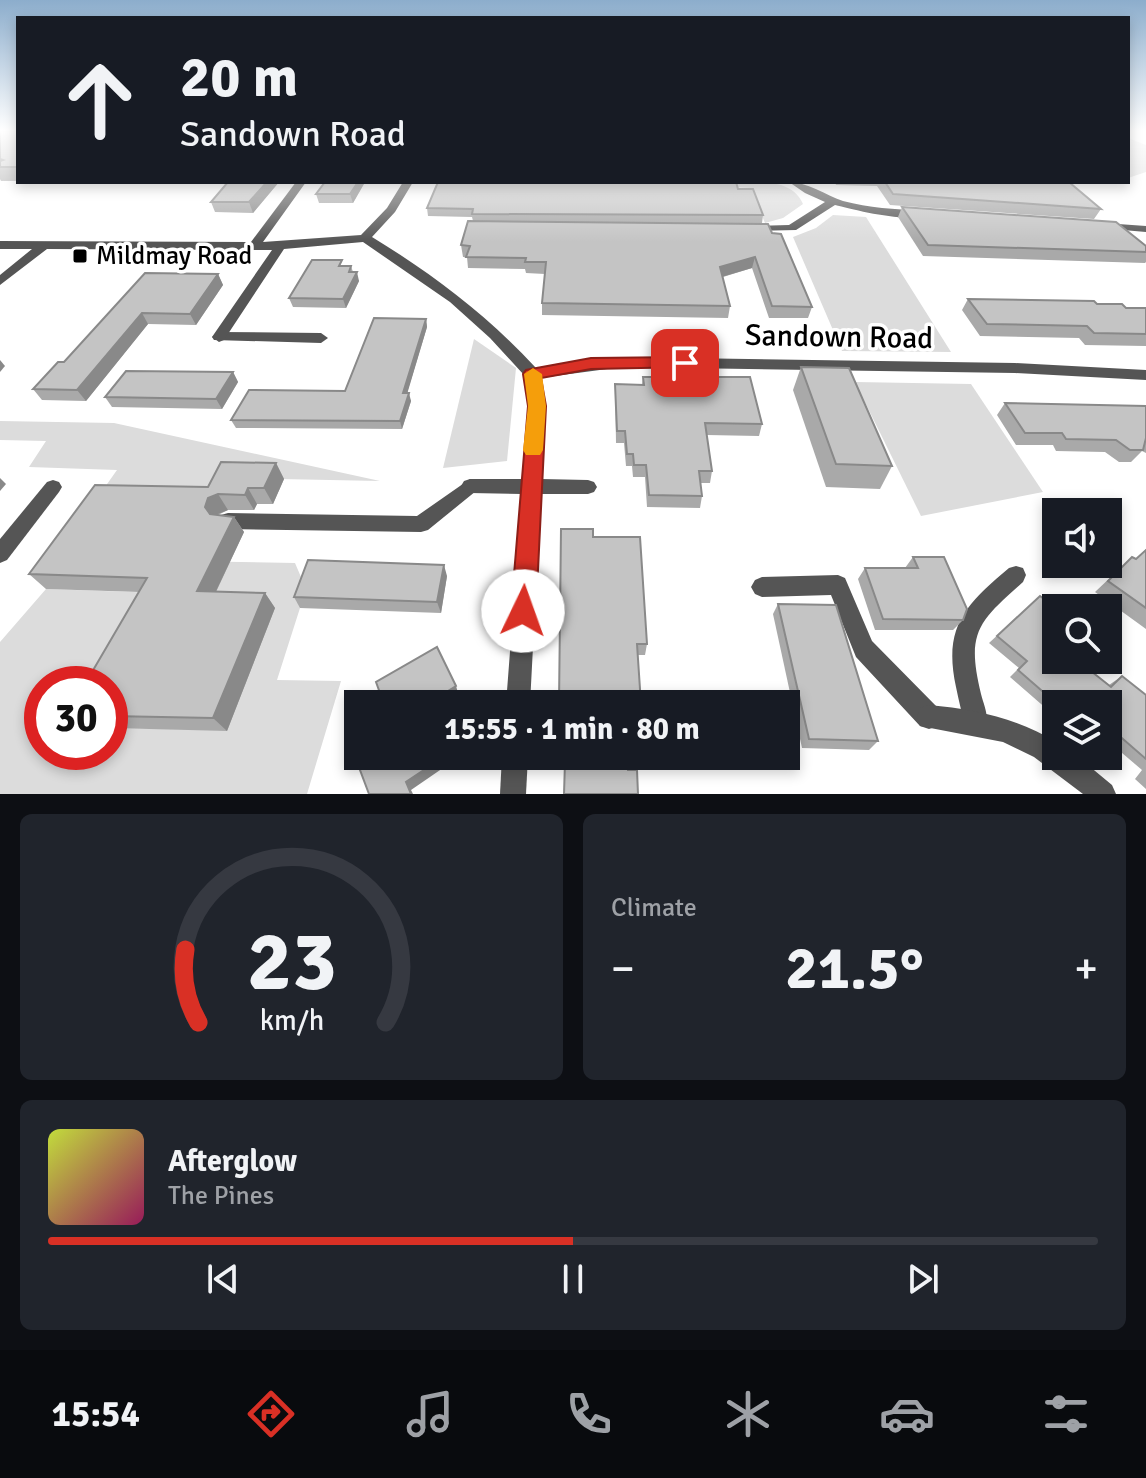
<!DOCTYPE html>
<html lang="en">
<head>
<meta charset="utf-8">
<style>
	body { margin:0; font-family:Signika,sans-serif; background:#20242c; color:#f1f3f6; height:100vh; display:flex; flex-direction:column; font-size:30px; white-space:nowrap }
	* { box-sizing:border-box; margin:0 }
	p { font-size:26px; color:#9ea1a6 }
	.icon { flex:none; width:44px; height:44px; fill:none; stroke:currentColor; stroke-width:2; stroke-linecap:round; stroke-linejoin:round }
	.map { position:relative; height:794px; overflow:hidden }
	.details { display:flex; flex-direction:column; gap:20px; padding:20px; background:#0d0f14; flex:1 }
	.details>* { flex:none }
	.banner { position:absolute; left:16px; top:16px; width:1114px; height:168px; border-radius:0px; box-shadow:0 4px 12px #0003; background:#171b24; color:#f1f3f6; overflow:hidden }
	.tools { position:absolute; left:1042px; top:498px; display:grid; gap:16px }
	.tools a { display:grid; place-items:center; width:80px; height:80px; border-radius:0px; background:#171b24; box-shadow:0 4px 12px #0003; font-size:40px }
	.speed { position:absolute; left:24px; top:666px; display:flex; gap:16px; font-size:40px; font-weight:700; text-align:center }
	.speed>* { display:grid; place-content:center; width:104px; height:104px; border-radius:50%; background:#171b24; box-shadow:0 4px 12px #0003; line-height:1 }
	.speed .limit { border:12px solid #d22; background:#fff; color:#111 }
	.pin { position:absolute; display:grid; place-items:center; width:68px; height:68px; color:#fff; margin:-34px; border-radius:16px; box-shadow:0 4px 12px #0006 }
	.me { position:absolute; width:88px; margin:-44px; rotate:3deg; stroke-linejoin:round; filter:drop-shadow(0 0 6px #0008) }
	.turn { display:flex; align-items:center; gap:28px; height:168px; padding:0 32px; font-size:36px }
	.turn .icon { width:104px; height:104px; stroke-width:2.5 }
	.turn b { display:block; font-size:56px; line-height:68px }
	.big { font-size:60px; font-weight:700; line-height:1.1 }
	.details .widget { flex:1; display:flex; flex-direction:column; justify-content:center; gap:12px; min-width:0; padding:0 28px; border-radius:12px; background:#20242c }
	.details .dial { align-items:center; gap:0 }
	.dial svg { height:208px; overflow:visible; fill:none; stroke:#363941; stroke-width:7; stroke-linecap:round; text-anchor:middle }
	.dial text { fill:#f1f3f6; stroke:none }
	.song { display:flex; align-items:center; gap:24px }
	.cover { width:96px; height:96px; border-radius:12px; background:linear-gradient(135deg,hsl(70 70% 55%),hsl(330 70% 35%)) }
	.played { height:8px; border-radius:4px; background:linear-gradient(90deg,#d93025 50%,#363941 50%) }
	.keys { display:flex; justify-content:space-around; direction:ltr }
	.heat { display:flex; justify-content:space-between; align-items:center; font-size:44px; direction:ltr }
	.details .tiles { flex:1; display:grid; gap:20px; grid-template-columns:1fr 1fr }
	.widget:last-child { grid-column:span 2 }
	.trip { position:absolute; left:344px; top:690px; width:456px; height:80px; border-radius:0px; background:#171b24; box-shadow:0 4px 12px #0003; font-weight:700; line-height:80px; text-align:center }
	.menu { display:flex; height:128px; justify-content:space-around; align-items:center; background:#090b0e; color:#9ea1a6 }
	.menu .icon { width:56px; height:56px }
	.menu .on { color:#d93025 }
	.menu b { font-size:36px; color:#f1f3f6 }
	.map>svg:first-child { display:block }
	.green { fill:#dcdcdc }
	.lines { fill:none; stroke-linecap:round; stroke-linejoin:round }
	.service { fill:#555; fill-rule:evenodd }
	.minor { fill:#555; fill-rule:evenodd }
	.wall { fill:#a9a9a9 }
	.shaded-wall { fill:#898989 }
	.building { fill:#c4c4c4; stroke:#898989; stroke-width:2 }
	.route { fill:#d93025; stroke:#8d1f18; stroke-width:2 }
	.slow { fill:#f59e0b }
	.poi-dot { fill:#000; stroke:#fff; stroke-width:3 }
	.labels { text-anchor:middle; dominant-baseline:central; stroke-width:7; stroke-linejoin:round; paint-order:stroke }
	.far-poi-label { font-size:26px; fill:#000; stroke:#fff; text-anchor:start }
	.street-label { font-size:30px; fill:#000; stroke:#fff }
</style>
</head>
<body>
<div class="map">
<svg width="1146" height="794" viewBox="0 0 1146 794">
	<rect width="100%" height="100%" fill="#fff"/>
	<g class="green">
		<polygon points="1128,138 1146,145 1146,172 1128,178"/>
		<path d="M732,182C756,182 792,178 803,204L783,218L765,223L750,188L734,187Z"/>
		<polygon points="833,215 866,217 951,352 842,351 793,237 816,228"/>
		<polygon points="474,339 516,368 507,461 443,468"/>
		<polygon points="855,382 971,384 1043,492 921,516"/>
		<polygon points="0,421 114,423 380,481 231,478 222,496 100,494 117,470 29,467 46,441 0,440"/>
		<polygon points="182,561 295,563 304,584 300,608 277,680 341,681 307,794 0,794 0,642 46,589 161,593 110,684 42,684 42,752 110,752 110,728 227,730 159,605"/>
	</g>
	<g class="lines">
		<g class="service">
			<polygon points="219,332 321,333 328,338 321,343 214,340 212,337"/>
			<polygon points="470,479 476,481 479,486 476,491 428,530 421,532 228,529 221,527 218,521 221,515 228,513 417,516"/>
			<polygon points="53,480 59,482 62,487 59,492 7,560 0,563 0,539 47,482"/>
			<path d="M1016,566L1023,568L1026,575L1023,582C978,622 966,632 981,694C984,706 990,717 985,730L976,733L967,730C962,716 959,701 956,687C943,627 965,605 1009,568Z"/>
			<polygon points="838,575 845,578 872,641 938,708 941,717 938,726 929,729 920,726 856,657 831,595 762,597 755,594 751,587 755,580 762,577"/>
		</g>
		<g class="minor">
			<path d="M296,182H306L263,242L361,235L387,208L403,182H413L395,212L372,237C433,274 488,316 536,368L622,357L1015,363L1146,370V380L1015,373L622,367L540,378L545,406L541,479L588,480L594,482L597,487L594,492L588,494H541L530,704H506L522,494L470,493L464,491L461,486L464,481L470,479H523L529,406L524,375L490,338L450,302L363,242L284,249L224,340L219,342L212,337L272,250L47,249L0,285V275L32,249H0V241L251,242Z"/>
			<path d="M789,182C808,182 825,195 843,201C869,208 895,209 921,211L927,214C910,224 855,210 835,205L796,230L745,231L743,229L749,226L789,225L825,202L805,193Z"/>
			<polygon points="1104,223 1146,226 1146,232 1100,228 1098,226"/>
			<path d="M929,705C974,709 1017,718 1056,742V756H1077L1112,785L1116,794H1083L1034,757L1003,742L920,726L917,717L920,708Z"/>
			<polygon points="502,756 528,756 526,794 500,794"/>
		</g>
	</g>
	<g class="wall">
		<polygon points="0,131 18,131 18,181 1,181 0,179"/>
		<polygon points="279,182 253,213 215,212 211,202"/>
		<polygon points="365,182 353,203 319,203 316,194"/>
		<polygon points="835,182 1065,182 1101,209 1094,219 890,205 877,186 836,185"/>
		<polygon points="738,189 763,215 762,223 604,223 772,233 812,307 808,318 769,318 752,268 723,277 730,306 728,318 542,315 542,303 545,274 526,273 525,269 468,268 467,257 463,257 461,245 473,221 472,217 428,216 427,208"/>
		<polygon points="902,207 1146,246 1146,262 1145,263 923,256 898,217"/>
		<polygon points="344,266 351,266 353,272 359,281 346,308 293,307 289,298"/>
		<polygon points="145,273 218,274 223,285 196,325 148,324 86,401 42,400 33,389 64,362"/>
		<polygon points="968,299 1097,304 1126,308 1146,308 1146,346 1085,345 1079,338 980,336 962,310"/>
		<polygon points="426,319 427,327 407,393 411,401 402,429 236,428 231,420 345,391"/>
		<polygon points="801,367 892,466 880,489 826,487 793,390"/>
		<polygon points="233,372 238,382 222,409 112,407 105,397"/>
		<polygon points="643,377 762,424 759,436 707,435 712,471 710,483 700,483 702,496 700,508 647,507 645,477 633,477 632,466 626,466 624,443 616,443 615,384 642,385"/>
		<polygon points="1005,403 1146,406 1146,453 1142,451 1131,462 1119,462 1105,452 1056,451 1053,445 1016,445 997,415"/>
		<polygon points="276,463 284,479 273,504 257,504 254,510 228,510 218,515 234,517 244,532 216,592 265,593 275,608 227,731 110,728 110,684 139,592 46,589 29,574 208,487"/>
		<polygon points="593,537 647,644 645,655 637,655"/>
		<polygon points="1146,549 1146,629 1095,592 1132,557 1136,559"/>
		<polygon points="913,557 963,620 953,630 875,630 858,579 865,568 905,568"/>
		<polygon points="447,576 441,613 300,608 294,597"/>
		<polygon points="1040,596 1051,638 1109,685 1122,676 1146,695 1146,789 1135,779 1142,770 1108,741 1108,704 1056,704 1056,717 1010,677 1019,668 989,643"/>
		<polygon points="778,604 878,741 869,750 802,748 773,614"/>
		<polygon points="559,756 627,756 565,770 559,770"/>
	</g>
	<g class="shaded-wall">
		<polygon points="267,182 279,182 253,213 249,202"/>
		<polygon points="358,182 365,182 353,203 350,194"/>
		<polygon points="755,257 752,268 718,278 720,267"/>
		<polygon points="357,272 359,281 346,308 343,299"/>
		<polygon points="218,274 223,285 196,325 190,314"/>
		<polygon points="142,313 148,324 86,401 77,390"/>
		<polygon points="426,319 427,327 405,401 403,393"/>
		<polygon points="0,360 5,366 0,372"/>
		<polygon points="233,372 238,382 222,409 216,399"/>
		<polygon points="409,393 411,401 402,429 400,421"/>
		<polygon points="276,463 284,479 273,504 264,488"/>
		<polygon points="0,478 6,484 0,491"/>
		<polygon points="248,488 257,504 254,510 245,495"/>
		<polygon points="218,494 228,510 218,514 215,522 205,507 208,498"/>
		<polygon points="234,517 244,532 209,606 197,591"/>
		<polygon points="444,565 447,576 441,613 437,602"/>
		<polygon points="265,593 275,608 227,731 213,718"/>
		<polygon points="456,686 459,696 447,704 427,704"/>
		<polygon points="438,756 443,768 411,790 413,794 411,794 406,782"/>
	</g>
	<g class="building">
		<polygon points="0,131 18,131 18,167 0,167 0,161 3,160 0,159"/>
		<polygon points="228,182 267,182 249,202 211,202"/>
		<polygon points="325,182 358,182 350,194 316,194"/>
		<polygon points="438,182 736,182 738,189 753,189 763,215 472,214 473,209 427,208"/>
		<polygon points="885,182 1065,182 1070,183 1101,209 893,194"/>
		<polygon points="902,207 1116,222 1146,246 1146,252 928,245"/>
		<polygon points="468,221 768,224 772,233 781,234 812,307 772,306 755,257 720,267 730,306 542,303 546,262 525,262 526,258 466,257 470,246 461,245"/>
		<polygon points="312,260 342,260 339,266 351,266 349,272 357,272 343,299 289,298"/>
		<polygon points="145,273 218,274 190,314 142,313 77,390 33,389 58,362 64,362"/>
		<polygon points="968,299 1094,301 1097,304 1122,304 1126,308 1146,308 1146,334 1094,333 1087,326 987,324"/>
		<polygon points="374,318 426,319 403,393 409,393 400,421 231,420 249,390 345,391"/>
		<polygon points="801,367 849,368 892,466 836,464"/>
		<polygon points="126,371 233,372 216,399 105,397"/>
		<polygon points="643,377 750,377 762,424 705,423 712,471 699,471 702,496 649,495 646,465 634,465 633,454 627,454 625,431 617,431 615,384 644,385"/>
		<polygon points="1005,403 1146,406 1146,438 1143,450 1130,450 1116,440 1066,439 1062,433 1025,433"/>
		<polygon points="221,462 276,463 264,488 248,488 245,495 218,494 208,498 205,507 210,514 234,517 197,591 265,593 213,718 110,716 110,684 85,684 147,578 29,574 95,485 208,487"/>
		<polygon points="561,529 593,529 593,537 640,537 647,644 637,644 641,704 559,704"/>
		<polygon points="1146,550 1146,608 1108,581 1132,557 1136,559"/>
		<polygon points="913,557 944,557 967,609 963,620 883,619 865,568 918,568"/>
		<polygon points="308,560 444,565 437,602 294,597"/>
		<polygon points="1040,596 1056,608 1056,633 1051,638 1056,643 1056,660 1077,660 1111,687 1122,676 1146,695 1146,759 1108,726 1108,704 1057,704 1018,670 1027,661 997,636"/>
		<polygon points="778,604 836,605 878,741 809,739"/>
		<polygon points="437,647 456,686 427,704 384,704 376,682"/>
		<polygon points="367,756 438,756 439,760 406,782 411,794 369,794 357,762"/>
		<polygon points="559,756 627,756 628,770 637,770 638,794 564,794 565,762 559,762"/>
	</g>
	<linearGradient id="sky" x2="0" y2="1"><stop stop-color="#8cadcc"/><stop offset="0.54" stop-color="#fff"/><stop offset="1" stop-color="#fff" stop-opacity="0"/></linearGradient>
	<rect width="1146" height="242" fill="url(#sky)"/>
	<polygon class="route" points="685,357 694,363 691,367 591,369 541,378 546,406 536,611 532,619 523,622 515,619 511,611 528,406 523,374 526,370 591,358"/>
	<polygon class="slow" points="533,368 542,374 546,406 543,450 540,455 526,455 523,450 528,406 524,374"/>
	<rect class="poi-dot" x="72" y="248" width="16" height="16" rx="4"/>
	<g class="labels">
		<g class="far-poi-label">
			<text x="96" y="256">Mildmay Road</text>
		</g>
		<g class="street-label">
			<text transform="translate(839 337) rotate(1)">Sandown Road</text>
		</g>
	</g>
</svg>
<div class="tools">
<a><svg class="icon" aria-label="sound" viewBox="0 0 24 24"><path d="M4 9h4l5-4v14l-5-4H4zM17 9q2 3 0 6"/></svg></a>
<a><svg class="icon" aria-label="search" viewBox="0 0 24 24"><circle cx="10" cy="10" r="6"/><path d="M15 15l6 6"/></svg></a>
<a><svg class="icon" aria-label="layers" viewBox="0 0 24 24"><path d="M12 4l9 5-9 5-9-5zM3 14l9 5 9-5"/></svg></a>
</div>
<div class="speed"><div class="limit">30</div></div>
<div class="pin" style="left:685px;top:363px;background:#d93025"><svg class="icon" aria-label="arrive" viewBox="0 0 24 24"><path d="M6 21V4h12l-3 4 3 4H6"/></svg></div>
<svg class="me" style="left:523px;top:611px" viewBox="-20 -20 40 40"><circle r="19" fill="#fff"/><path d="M0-13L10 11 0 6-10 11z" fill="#d93025"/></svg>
<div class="trip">15:55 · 1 min · 80 m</div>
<div class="banner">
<div class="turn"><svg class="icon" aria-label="ahead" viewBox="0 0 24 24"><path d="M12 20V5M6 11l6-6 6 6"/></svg><div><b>20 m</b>Sandown Road</div></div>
</div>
</div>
<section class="details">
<div class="tiles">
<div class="widget dial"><svg viewBox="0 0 100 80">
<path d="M14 69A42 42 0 1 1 86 69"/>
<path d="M14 69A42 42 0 0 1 9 41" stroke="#d93025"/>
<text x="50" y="56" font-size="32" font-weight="700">23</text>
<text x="50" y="72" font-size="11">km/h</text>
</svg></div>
<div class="widget"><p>Climate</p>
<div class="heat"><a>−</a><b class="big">21.5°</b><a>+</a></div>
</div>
<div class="widget">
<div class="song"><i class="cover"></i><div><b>Afterglow</b><p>The Pines</p></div></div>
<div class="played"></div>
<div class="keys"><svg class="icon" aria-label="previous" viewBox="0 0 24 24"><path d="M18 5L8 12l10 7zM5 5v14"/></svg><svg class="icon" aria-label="pause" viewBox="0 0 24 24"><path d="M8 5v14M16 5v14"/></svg><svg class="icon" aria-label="next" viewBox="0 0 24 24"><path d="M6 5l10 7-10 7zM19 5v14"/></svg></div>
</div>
</div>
</section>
<nav class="menu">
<b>15:54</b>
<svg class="icon on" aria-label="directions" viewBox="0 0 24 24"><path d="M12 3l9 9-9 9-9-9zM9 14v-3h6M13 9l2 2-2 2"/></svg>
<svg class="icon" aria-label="music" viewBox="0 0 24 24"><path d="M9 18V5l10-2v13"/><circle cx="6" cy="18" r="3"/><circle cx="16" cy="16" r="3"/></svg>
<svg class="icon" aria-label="phone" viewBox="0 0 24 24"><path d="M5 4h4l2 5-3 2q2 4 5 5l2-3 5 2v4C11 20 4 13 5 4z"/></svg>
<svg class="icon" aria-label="climate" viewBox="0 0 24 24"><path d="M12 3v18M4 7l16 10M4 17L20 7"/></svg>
<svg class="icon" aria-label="car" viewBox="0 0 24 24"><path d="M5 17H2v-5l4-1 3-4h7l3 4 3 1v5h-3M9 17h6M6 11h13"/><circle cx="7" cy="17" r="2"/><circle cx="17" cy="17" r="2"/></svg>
<svg class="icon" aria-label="filters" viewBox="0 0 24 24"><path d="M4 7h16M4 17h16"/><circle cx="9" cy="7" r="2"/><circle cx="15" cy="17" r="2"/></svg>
</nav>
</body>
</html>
